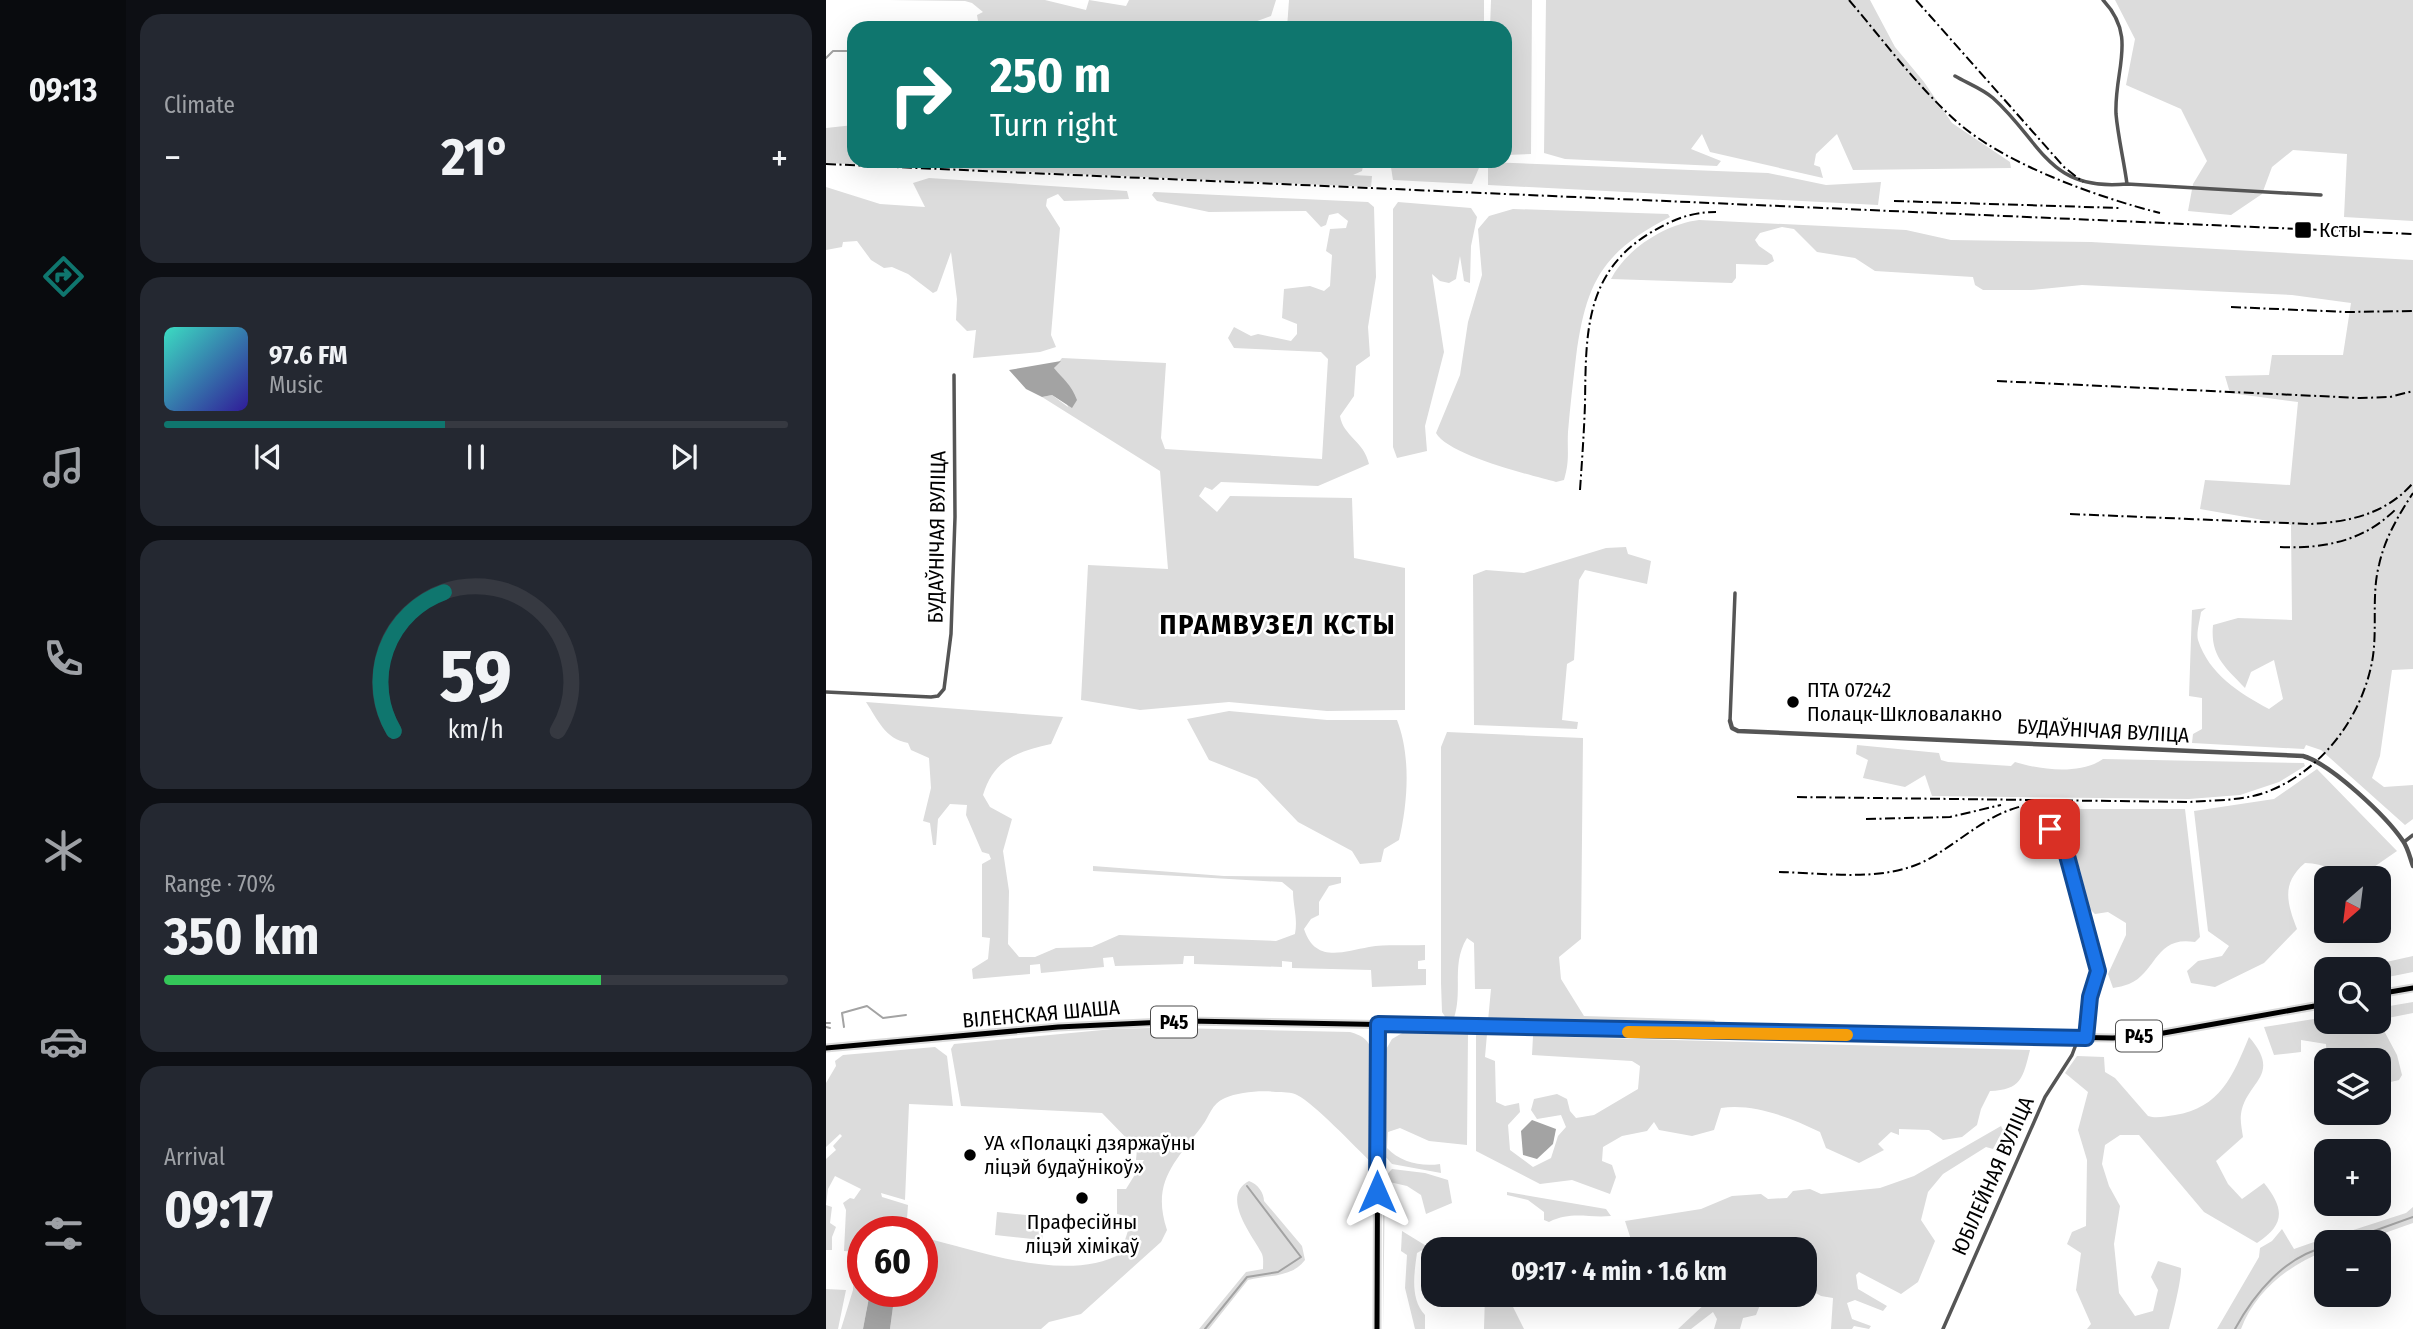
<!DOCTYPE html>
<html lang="en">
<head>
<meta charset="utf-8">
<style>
	body { margin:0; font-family:"Fira Sans Condensed",sans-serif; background:#242831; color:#f1f3f6; height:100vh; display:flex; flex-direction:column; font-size:26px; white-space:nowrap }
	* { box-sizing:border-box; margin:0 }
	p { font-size:23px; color:#9ea1a6 }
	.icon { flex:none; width:38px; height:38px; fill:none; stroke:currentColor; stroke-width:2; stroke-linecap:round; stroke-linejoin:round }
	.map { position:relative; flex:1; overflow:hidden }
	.panel { display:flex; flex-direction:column; gap:14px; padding:14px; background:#0d0f14; width:700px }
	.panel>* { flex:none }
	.hud { position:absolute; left:21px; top:21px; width:665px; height:147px; border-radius:21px; box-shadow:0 7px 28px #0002; background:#0f766e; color:#fff; overflow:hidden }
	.needle { width:46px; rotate:208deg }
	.buttons { position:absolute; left:1488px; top:866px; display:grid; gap:14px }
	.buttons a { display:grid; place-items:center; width:77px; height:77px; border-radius:14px; background:#171b24; box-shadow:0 7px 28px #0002; font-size:35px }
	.speed { position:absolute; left:21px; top:1216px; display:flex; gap:14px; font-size:35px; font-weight:700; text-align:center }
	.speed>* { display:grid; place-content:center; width:91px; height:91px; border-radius:50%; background:#171b24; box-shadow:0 7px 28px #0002; line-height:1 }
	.speed .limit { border:10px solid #d22; background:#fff; color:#111 }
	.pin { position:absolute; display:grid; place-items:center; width:60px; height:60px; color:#fff; margin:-30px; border-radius:14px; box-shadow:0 4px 10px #0006 }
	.me { position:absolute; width:77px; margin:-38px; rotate:0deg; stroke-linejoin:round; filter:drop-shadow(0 0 5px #0008) }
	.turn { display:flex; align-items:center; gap:24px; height:147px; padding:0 28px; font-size:32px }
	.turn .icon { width:91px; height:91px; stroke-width:2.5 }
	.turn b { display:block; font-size:49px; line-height:60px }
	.big { font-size:52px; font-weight:700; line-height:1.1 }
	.panel .tile { flex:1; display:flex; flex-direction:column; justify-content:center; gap:10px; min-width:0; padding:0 24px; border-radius:21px; background:#242831 }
	.panel .dial { align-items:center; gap:0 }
	.dial svg { height:182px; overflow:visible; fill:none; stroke:#363941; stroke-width:7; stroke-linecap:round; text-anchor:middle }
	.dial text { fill:#f1f3f6; stroke:none }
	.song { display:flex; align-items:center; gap:21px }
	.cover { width:84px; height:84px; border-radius:10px; background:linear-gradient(135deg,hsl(170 70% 55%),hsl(250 70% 35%)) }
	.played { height:7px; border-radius:4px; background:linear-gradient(90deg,#0f766e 45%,#363941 45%) }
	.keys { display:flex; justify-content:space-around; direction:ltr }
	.heat { display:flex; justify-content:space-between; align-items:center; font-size:38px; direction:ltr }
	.charge { height:10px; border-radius:5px; background:linear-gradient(90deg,#34c759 70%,#363941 0) }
	.trip { position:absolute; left:595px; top:1237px; width:396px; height:70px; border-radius:21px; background:#171b24; box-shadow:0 7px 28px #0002; font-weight:700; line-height:70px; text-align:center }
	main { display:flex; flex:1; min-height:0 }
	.dock { display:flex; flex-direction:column; width:126px; justify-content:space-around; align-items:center; background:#090b0e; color:#9ea1a6 }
	.dock .icon { width:49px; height:49px }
	.dock .active { color:#0f766e }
	.dock b { font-size:32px; color:#f1f3f6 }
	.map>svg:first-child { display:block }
	.green { fill:#dcdcdc }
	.water { fill:#a3a3a3 }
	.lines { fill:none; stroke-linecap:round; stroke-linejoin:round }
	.stream { stroke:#a3a3a3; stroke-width:2 }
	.primary-casing { stroke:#dbdbdb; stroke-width:9 }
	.minor { stroke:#555; stroke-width:3.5 }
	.tertiary { stroke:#555; stroke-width:4.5 }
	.primary { stroke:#000; stroke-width:5 }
	.rail { stroke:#000; stroke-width:2; stroke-dasharray:10 3.5 2 3.5; stroke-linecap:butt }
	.route-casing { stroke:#114b97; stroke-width:18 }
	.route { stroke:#1a73e8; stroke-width:12 }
	.slow { stroke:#f59e0b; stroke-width:12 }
	.poi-dot { fill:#000; stroke:#fff; stroke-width:2.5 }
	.labels { text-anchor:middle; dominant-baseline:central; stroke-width:5; stroke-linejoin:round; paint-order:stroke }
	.shield { fill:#fff; stroke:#4c4c4c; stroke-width:2 }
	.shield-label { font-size:19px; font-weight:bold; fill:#000 }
	.poi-label { font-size:21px; fill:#000; stroke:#fff; text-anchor:start }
	.street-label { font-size:21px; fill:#000; stroke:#fff }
	.district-label { font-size:28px; font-weight:bold; letter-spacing:2px; fill:#000; stroke:#fff }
</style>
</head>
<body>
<main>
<nav class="dock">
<b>09:13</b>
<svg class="icon active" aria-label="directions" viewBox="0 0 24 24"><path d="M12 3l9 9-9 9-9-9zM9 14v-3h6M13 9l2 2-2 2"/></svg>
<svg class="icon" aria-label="music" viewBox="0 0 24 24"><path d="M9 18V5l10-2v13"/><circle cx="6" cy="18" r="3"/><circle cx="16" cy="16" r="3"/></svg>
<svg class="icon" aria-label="phone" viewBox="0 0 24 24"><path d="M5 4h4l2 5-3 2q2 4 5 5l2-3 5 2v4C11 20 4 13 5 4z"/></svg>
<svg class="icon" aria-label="climate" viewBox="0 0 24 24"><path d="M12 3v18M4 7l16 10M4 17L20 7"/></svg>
<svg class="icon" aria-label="car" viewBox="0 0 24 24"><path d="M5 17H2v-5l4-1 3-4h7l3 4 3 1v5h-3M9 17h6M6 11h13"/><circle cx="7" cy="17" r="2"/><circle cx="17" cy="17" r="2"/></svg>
<svg class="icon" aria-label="filters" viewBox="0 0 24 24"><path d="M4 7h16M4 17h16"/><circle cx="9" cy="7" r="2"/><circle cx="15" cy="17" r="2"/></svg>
</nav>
<section class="panel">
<div class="tile"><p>Climate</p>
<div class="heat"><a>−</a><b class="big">21°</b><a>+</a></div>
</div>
<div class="tile">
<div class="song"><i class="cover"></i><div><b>97.6 FM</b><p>Music</p></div></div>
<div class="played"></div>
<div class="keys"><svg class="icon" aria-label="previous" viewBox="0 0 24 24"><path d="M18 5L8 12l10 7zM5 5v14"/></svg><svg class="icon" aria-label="pause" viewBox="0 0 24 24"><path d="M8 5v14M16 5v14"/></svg><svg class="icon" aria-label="next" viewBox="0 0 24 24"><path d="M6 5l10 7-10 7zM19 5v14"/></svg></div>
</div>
<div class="tile dial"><svg viewBox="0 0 100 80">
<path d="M14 69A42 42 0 1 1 86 69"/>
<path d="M14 69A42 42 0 0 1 36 8" stroke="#0f766e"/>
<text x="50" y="56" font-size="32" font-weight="700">59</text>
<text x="50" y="72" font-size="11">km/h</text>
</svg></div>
<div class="tile"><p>Range · 70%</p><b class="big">350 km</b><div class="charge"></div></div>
<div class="tile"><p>Arrival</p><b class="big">09:17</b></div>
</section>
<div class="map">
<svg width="1587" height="1329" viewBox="0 0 1587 1329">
	<rect width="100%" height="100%" fill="#fff"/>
	<g class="green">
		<polygon points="63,0 219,0 260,10 263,0 300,6 303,0 450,0 445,16 423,24 402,21 404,28 169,28 152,21 151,15 157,12 146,3 139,1"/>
		<polygon points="463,0 658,0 658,28 461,28"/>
		<polygon points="665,0 706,0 705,154 679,155 679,28 664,28"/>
		<polygon points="720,0 1044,0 1069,47 1098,82 1126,123 1184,162 1185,168 1027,170 1011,134 990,154 988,165 994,167 997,178 884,152 876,134 865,149 895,161 891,166 739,159 718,153"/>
		<polygon points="1289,0 1587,0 1587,221 1518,217 1521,154 1467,150 1446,167 1436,194 1405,215 1362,211 1367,184 1381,161 1355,109 1300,85 1309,39"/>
		<polygon points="28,125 28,161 538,161 536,171 527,175 546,176 545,187 0,163 0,128"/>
		<polygon points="564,161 656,161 646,184 567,180"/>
		<polygon points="662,162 942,173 1000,185 1055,182 1052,205 662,185"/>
		<polygon points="103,178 301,191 303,199 238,201 232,194 221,199 220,206 234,228 225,335 230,347 214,352 147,358 150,330 141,331 130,320 131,299 125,252 111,291 107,293 82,274 66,267 58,268 45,260 31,241 17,242 16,247 0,250 0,187 54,204 99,207 87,183"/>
		<path d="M328,192L542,202L548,207L550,277L542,327L544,356L530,366L528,396L514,416C517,436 538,441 543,464L492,486L395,482L386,490L379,487L373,496L391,512L404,496L526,498L528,558L579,568V710L501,711L403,702L314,710L255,700L262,565L342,569L334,471L216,397L226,395L242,407L228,368L236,358L340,363L335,438L339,449L496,459L502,359L495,352L408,348L402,338L408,327L425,336L432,334L465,341L471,334V324L456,318L458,289L484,286L498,291L504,286L506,255L500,251L504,229L520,228L522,221L512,213L503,215L500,225L495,227L480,211L383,212L331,201L326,195Z"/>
		<polygon points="572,202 645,208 651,217 645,246 644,283 638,281 634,256 630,279 623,283 614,281 606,274 618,352 599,426 601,451 571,458 567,447 567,209"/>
		<path d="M687,209L842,214L844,217C776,252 760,282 750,357C747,382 744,407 742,432C741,451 744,460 738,480L730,482C704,475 622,455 610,433L634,375L642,322L656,275L652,229L663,216Z"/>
		<path d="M873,220L1080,230L1125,240L1265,242L1587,260V669L1566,670L1554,756L1546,778L1558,787L1587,785V819L1579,825L1495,750L1480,745L1478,749L1366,743L1367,734L1376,729V698L1363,696L1366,610L1380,608L1375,612C1374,620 1370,633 1372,640C1383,674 1413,693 1443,709L1457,699L1448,660L1425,672L1419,688C1399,667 1384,656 1387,625L1412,618L1466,620L1465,525L1374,509L1379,480L1464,485L1472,402L1404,393L1399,376L1443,375L1446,355H1517L1525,303L1466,295L1256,285L1205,290H1157L1149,285L1147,277L1049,271L1029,258L991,252L968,229L956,227L934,233L929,240L933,246L946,255L948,261L941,265L910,264V278L906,283L785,279C801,248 840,224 873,220Z"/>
		<polygon points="800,547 802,554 825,561 821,584 759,570 753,580 748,660 741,664 736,720 752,722 751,729 648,725 647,575 660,570 698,573 780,548"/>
		<path d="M40,702L237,717L225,744C191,752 168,759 157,795L164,807L186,819L177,851L183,891L182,944L193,957H209L230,948L266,947L293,935L450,941L469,934C472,918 467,907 467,891L456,882L267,871V866L398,876L515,877V883L503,886L493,902V915L485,919L478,929C489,963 516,952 543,947C560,944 581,946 599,945V960L592,961V969H600V985L546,987L545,970L466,968V962L456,961V967L368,964V956H358L357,964L289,966L287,957L277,958L278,967L215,973L214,964L204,965V974L147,979L146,969L162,959L164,938L156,937V864L165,859L163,854L156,852L140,815L141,805L124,804L112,819L110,845H107L104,823L97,821L105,788L103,758L85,750L82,743C59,739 52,720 40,702Z"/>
		<path d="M403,711L501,720H571C585,756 582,802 573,840L558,849L555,862L534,864L526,851L472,822L431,779L383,760L361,719Z"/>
		<path d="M621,732L757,738L755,939L733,957L735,979L758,1016L888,1020L894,1027L662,1021L665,989H649L648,943L641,938C625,964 637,990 628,1018H620L616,1012L615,983V747Z"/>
		<path d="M1031,745L1113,753L1115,760L1122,762L1185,766L1189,762C1215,770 1254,775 1277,759L1478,763L1479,766L1453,782L1414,795L1363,799L1106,796L1099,775L1079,787L1037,778L1042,760L1030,754Z"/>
		<path d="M1491,769L1571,851L1532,878C1513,874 1499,863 1479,863C1455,883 1461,903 1471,929L1438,963L1389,987L1365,983L1361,971L1372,961L1396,956L1403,946L1382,931L1368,811L1448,799Z"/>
		<path d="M1219,809H1359L1374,937L1369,942C1329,935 1331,972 1303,984C1298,986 1292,987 1287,988L1282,974L1300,935V923L1282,912L1269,914L1263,908L1254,869Z"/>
		<polygon points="1587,956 1587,972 1552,979 1552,970 1529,969"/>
		<polygon points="1587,1002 1587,1013 1562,1018 1556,1027 1571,1055 1576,1075 1573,1080 1552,1085 1552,1060 1501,1060 1500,1044 1475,1040 1475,1052 1448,1055 1438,1027 1500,1017 1500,1022 1552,1022 1552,1008"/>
		<path d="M324,1028L343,1038L350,1036L344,1032L349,1028L524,1032C538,1036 544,1041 547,1055L546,1163C529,1147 489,1104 471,1095C466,1092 456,1092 450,1092C436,1090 412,1092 399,1098C385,1104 384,1116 376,1126C349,1162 325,1182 341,1230L335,1242L255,1314L223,1322L215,1329H64L69,1292H96V1237C153,1251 242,1284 296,1253C297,1242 305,1226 305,1217L291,1214V1189H300L318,1160H310L311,1149L276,1113L135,1106L125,1049L128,1044L287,1029Z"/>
		<path d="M578,1032L642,1033L641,1145L603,1141L574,1128L562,1132L561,1148C574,1162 595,1167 614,1164L615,1173L566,1164L557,1154L558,1053L566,1039Z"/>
		<path d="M650,1034H661L659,1057L669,1061L670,1102L679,1106L693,1103L694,1112L682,1125L684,1150L707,1167L725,1158L732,1136L740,1127L735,1115L711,1119L705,1110L708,1099L731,1094L741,1099L744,1111L750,1118L768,1115L812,1089L814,1066L806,1061L706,1055L707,1036L1204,1050C1197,1078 1195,1090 1164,1091L1155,1109L1151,1125L1136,1137L1117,1140L1103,1130L1073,1129V1135L1065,1132L1052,1144L1058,1150L1033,1163L1000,1148L994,1132C965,1118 928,1103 895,1108L888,1130L866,1136L833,1130L828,1122L821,1131L796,1136L777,1147L776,1161L786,1165L790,1177L784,1194L746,1180L714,1184L650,1151Z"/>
		<path d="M1423,1037C1457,1076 1420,1081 1415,1114C1414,1121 1416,1130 1417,1137L1390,1161L1402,1184L1416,1199L1438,1183C1458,1208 1460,1224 1431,1243L1378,1212L1313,1135H1294L1279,1145L1276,1164L1283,1186L1294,1206L1288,1244L1293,1293L1309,1316L1327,1311L1332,1290L1325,1277L1332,1261L1355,1268C1356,1278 1346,1318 1343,1329H1261L1265,1324L1250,1290L1255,1253L1241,1244L1246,1232L1260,1226L1261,1160L1252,1130L1262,1092L1239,1073L1251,1056L1278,1057L1279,1072L1289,1078L1322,1116C1331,1119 1339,1116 1349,1115C1394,1108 1407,1076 1423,1037Z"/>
		<polygon points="109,1047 121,1056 127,1106 83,1104 79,1200 55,1193 56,1197 82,1205 80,1232 37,1232 37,1292 44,1292 37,1329 15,1329 27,1290 29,1252 18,1251 20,1210 17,1203 24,1198 28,1199 35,1189 9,1176 2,1189 0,1205 6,1207 4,1223 10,1227 6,1237 6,1250 0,1250 0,1159 10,1150 7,1146 16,1136 14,1134 0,1147 0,1083 10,1066 9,1061 17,1055"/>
		<polygon points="1175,1126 1177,1130 1167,1149 1160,1147 1117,1174 1102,1192 1095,1220 1109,1241 1092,1282 1075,1294 1033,1272 1030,1275 1032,1289 1061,1306 1057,1311 1029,1300 1021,1303 1026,1319 1045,1326 1043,1329 1028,1326 1026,1329 1005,1329 1007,1298 995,1296 981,1288 978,1250 808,1249 799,1221 875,1209 906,1196 935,1194 942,1199 961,1198 967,1191 984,1189 995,1194 1054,1188 1088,1176"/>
		<polygon points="566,1169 599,1173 622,1180 626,1203 600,1214 595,1195 581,1186 559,1181 557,1329 557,1179"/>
		<path d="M423,1181C432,1184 438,1193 438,1201L476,1246L479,1260C466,1278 441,1275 422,1280L383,1329H373L420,1272L437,1269C437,1263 438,1257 435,1252C426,1235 394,1196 423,1181Z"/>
		<path d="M681,1192L780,1209L785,1216C760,1218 746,1211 723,1222L718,1220V1212L702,1200L681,1195Z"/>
		<polygon points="1587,1207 1587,1223 1536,1241 1520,1242 1518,1233 1580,1213"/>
		<polygon points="171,1212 219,1217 216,1240 169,1235"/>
		<path d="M1456,1229L1468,1249L1511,1234L1514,1242H1500V1251C1463,1264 1429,1292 1415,1329H1391L1433,1257L1434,1248L1446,1241Z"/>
		<path d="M576,1231L602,1247L591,1253C588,1274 584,1299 599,1315V1329H589L579,1288L581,1255L575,1251Z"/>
		<polygon points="0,1289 20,1290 12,1329 0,1329"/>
		<polygon points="659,1295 681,1295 698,1329 658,1329"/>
		<polygon points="878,1295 938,1295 930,1315 917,1318 914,1329 888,1329 891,1319 887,1312 865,1329 852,1329 881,1302"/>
	</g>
	<g class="water">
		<path d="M235,361L228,368C237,379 245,384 251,400L246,408L226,395L216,397L200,389L183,370Z"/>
		<polygon points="706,1120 730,1129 727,1144 711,1159 697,1155 695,1131"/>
		<polygon points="44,1292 69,1292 64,1329 37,1329"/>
	</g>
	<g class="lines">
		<g class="stream">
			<polyline points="0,58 7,51 28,51"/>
			<polyline points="0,1023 4,1023"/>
			<polyline points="0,1027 4,1028"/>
			<polyline points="18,1027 16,1013 41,1006 57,1018 80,1015"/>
			<polyline points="1520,1241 1587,1217"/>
			<polyline points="379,1329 421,1277 452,1272 475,1257 421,1186"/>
			<path d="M1409,1329C1428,1294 1459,1256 1500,1247"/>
		</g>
		<defs>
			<g id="primary">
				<polyline points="1552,994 1587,988"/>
				<polyline points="0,1048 232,1027 361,1021 1287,1038 1332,1034 1500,1004"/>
				<polyline points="551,1329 552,1024"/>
			</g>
		</defs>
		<use href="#primary" class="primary-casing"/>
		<g class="minor">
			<path d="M1277,0C1312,37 1288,69 1290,114C1292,137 1298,161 1301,184"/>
			<path d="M1129,76C1141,83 1157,89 1167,98C1216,142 1222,192 1301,184L1495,195"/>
			<polyline points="0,692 105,697 112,696 118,689 125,634 129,517 128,375"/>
			<polyline points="904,721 909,593"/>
			<polyline points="1224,829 1240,852 1272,971 1264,997 1260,1036"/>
			<polyline points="1578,842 1587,835"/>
			<polyline points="1117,1329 1219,1097 1246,1055 1252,1039"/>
		</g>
		<path class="tertiary" d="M904,721L906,728L912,731L1477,756C1505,764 1560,816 1577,841C1582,848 1584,858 1587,866"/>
		<use href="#primary" class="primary"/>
		<g class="rail">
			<path d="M1023,0C1057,40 1090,85 1130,121C1178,164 1271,197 1334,213"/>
			<polyline points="1090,0 1238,167 1257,182"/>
			<polyline points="0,164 1587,234"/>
			<polyline points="1068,201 1294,208"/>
			<polyline points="1405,307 1521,312 1587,311"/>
			<polyline points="1171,381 1534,398 1564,397 1587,391"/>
			<path d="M754,490C756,461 758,433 759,404C760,335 758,273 824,233C846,220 864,212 890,212"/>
			<path d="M1244,514L1484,524C1523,522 1560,514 1587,483"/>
			<path d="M1454,547C1498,549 1538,541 1570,509"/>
			<path d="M971,797L1364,802C1388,800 1414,801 1438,793C1494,773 1535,719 1546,662C1552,631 1545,596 1553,565C1559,538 1572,516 1587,493"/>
			<polyline points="1040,819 1124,817 1175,805"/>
			<path d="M953,872C1000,873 1054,882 1097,862C1133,844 1160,813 1201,805"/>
		</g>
	</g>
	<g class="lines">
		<defs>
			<polyline id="route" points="551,1192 552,1024 1260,1038 1264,997 1272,971 1240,852 1224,829"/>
		</defs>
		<use href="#route" class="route-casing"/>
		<use href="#route" class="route"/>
		<polyline class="slow" points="802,1032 1021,1035"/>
	</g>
	<g class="poi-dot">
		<rect x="1468" y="221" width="18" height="18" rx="3.5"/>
		<circle cx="967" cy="702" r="7"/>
		<circle cx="144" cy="1155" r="7"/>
		<circle cx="256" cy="1198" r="7"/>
	</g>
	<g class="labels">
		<g class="shield">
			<rect x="325" y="1006.5" width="46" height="31" rx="5"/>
			<rect x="1290" y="1020.5" width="46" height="31" rx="5"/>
		</g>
		<g class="shield-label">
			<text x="348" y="1022">Р45</text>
			<text x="1313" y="1036">Р45</text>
		</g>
		<g class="poi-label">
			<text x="1493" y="230">Ксты</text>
			<text x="981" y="690">ПТА 07242<tspan x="981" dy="24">Полацк-Шкловалакно</tspan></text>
			<text x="158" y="1143">УА «Полацкі дзяржаўны<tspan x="158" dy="24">ліцэй будаўнікоў»</tspan></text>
			<text x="256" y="1222" text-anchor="middle">Прафесійны<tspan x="256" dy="24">ліцэй хімікаў</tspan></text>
		</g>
		<g class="street-label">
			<text transform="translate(111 537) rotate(-89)">БУДАЎНІЧАЯ ВУЛІЦА</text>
			<text transform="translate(1277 731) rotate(3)">БУДАЎНІЧАЯ ВУЛІЦА</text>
			<text transform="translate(215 1014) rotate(-5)">ВІЛЕНСКАЯ ШАША</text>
			<text transform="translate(1167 1176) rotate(-66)">ЮБІЛЕЙНАЯ ВУЛІЦА</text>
		</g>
		<g class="district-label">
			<text x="452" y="624">ПРАМВУЗЕЛ КСТЫ</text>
		</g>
	</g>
</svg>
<div class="buttons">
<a><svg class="needle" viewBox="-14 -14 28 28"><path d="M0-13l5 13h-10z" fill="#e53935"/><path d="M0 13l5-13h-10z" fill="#9ea1a6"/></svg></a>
<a><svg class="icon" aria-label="search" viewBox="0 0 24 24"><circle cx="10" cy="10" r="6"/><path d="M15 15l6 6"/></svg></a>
<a><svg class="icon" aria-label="layers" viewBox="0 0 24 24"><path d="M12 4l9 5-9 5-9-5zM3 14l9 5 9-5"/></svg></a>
<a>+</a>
<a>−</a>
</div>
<div class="speed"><div class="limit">60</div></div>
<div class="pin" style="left:1224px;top:829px;background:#d93025"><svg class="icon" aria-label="arrive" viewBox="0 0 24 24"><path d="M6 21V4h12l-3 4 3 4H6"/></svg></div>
<svg class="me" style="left:551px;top:1192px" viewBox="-20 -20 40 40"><path d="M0-17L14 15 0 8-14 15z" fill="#1a73e8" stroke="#fff" stroke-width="4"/></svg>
<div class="trip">09:17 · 4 min · 1.6 km</div>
<div class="hud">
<div class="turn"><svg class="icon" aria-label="right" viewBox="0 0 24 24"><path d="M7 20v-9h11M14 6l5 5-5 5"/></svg><div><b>250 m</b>Turn right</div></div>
</div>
</div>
</main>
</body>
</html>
